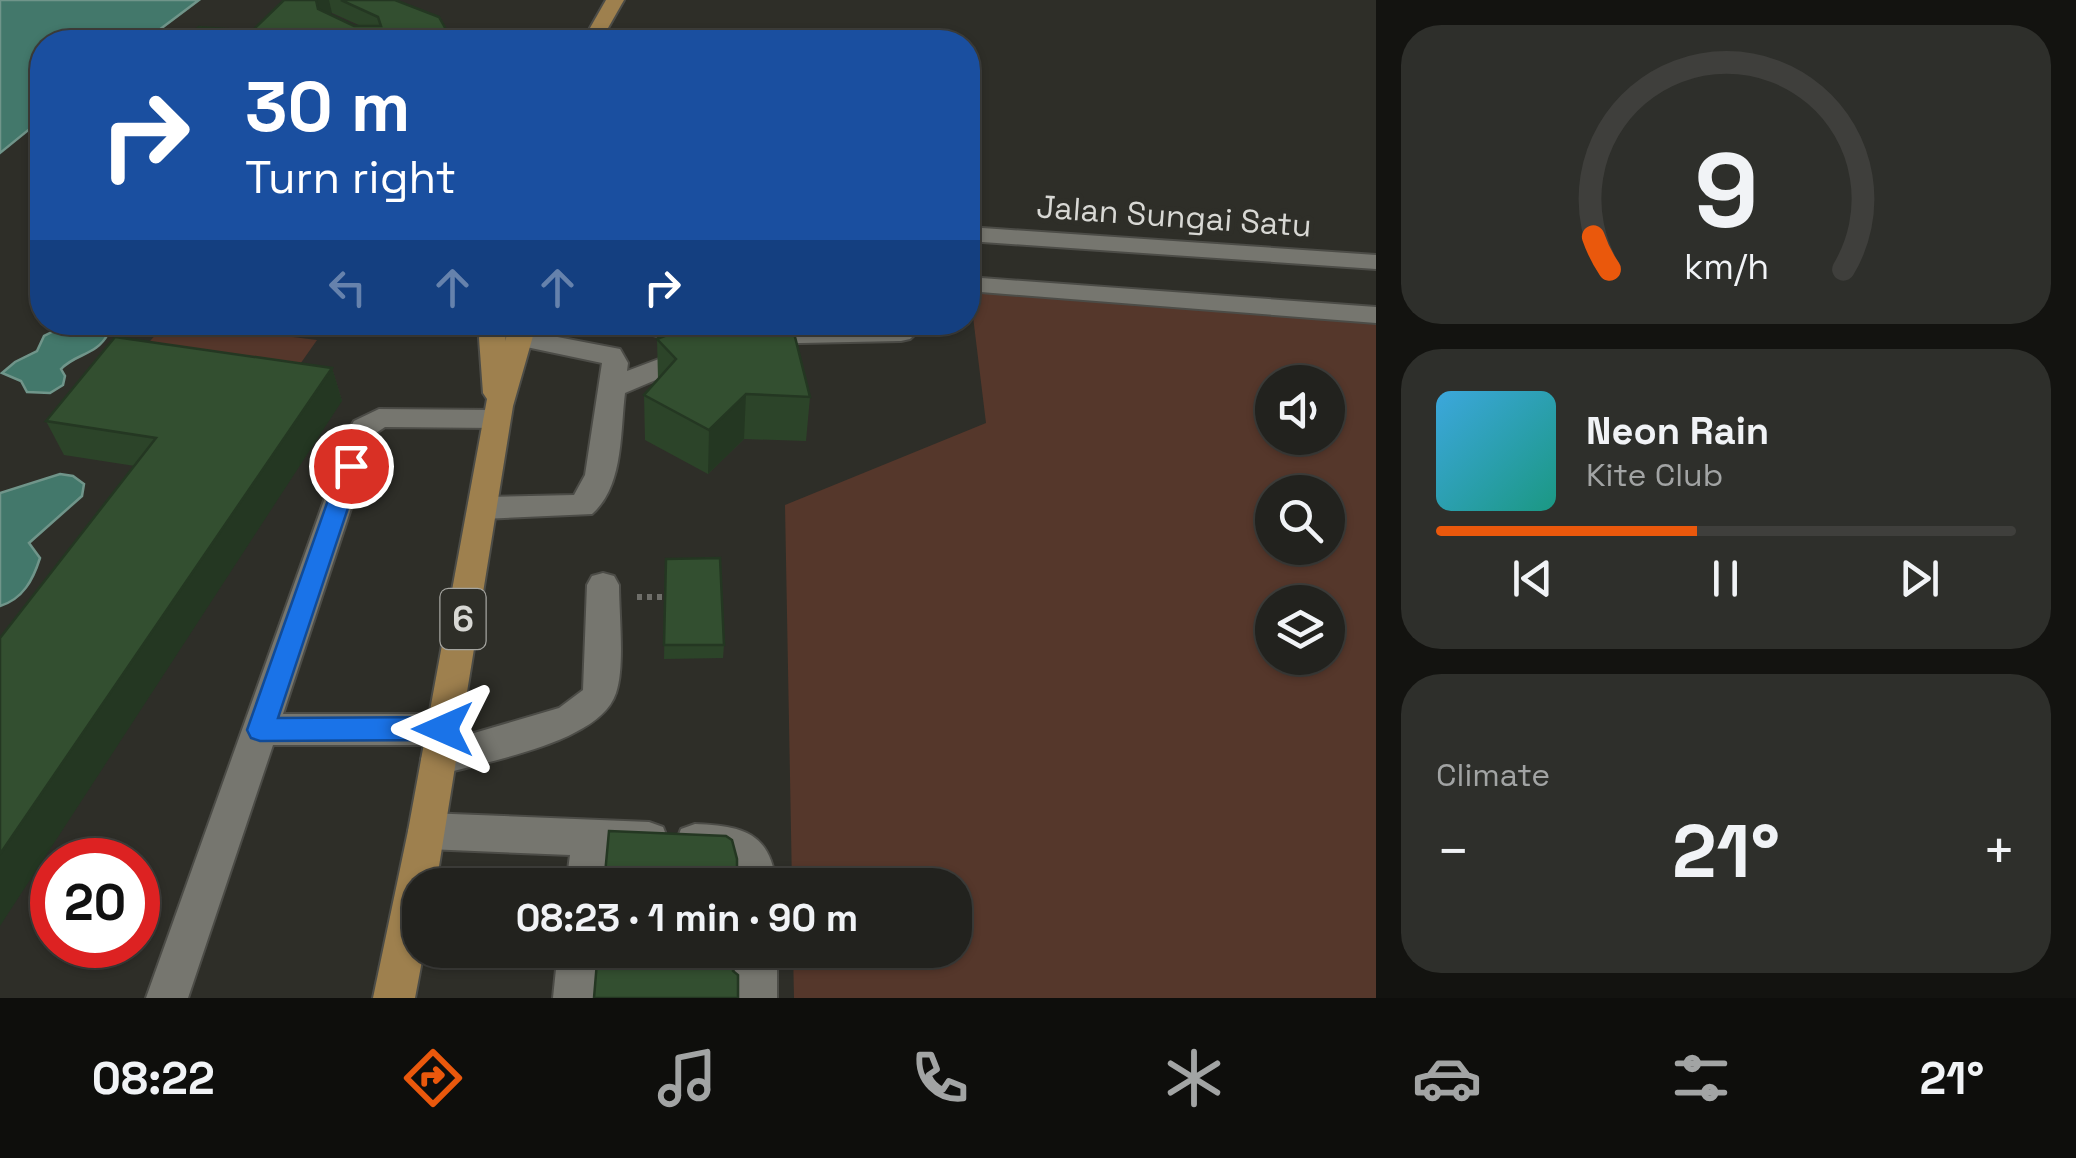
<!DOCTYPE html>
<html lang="en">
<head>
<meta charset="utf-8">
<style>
	body { margin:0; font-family:"Space Grotesk",sans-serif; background:#2e2f2b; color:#f1f3f6; height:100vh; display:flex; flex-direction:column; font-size:38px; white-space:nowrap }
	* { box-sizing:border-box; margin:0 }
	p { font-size:32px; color:#a2a4a4 }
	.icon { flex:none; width:55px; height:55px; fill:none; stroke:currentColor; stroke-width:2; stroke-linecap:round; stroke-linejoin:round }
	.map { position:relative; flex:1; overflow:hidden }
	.details { display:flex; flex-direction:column; gap:25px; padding:25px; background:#131310; width:700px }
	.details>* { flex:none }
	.banner { position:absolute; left:30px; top:30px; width:950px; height:305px; border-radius:40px; box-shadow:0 2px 8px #0004,0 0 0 2px #3f3f3c; background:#1a4fa0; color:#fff; overflow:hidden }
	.controls { position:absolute; left:1255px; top:365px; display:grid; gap:20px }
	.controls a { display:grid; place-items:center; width:90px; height:90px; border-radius:50%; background:#22221e; box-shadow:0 2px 8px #0004,0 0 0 2px #3f3f3c; font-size:50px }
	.speed { position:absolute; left:30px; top:838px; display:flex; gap:20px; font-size:50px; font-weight:700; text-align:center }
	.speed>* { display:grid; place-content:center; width:130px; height:130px; border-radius:50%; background:#22221e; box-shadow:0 2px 8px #0004,0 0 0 2px #3f3f3c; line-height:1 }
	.speed .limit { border:15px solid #d22; background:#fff; color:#111 }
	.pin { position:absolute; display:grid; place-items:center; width:85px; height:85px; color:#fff; margin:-42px; border:5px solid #fff; border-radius:50%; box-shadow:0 2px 10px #0007 }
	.me { position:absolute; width:110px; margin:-55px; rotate:270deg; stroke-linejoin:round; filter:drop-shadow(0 0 8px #0008) }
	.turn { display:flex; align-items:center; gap:35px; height:210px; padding:0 50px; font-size:45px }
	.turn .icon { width:130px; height:130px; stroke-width:2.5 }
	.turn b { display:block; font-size:70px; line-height:85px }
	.lanes { display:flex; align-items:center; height:95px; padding:0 50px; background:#0003; justify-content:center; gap:50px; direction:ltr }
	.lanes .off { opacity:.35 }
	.big { font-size:75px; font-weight:700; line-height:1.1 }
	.details .card { flex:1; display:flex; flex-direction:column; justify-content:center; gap:15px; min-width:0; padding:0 35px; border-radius:40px; background:#2e2f2b }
	.details .dial { align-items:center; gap:0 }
	.dial svg { height:260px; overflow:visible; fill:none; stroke:#3f3f3c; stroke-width:7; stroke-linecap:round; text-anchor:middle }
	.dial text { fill:#f1f3f6; stroke:none }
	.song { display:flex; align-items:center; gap:30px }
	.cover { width:120px; height:120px; border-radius:15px; background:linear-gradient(135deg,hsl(200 70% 55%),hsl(170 70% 35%)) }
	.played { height:10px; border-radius:5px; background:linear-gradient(90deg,#ea580c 45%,#3f3f3c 45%) }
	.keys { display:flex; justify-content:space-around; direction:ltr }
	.heat { display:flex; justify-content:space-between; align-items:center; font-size:55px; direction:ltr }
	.trip { position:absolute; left:402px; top:868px; width:570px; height:100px; border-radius:40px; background:#22221e; box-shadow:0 2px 8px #0004,0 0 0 2px #3f3f3c; font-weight:700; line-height:100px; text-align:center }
	.menu { display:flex; height:160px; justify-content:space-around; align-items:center; background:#0e0e0c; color:#a2a4a4 }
	.menu .icon { width:70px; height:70px }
	.menu .on { color:#ea580c }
	.menu b { font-size:45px; color:#f1f3f6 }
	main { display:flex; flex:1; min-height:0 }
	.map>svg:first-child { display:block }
	.green { fill:#55372b; fill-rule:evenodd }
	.water { fill:#43786b; stroke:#70958a; stroke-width:2.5 }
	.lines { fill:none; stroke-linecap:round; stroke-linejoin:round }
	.minor-casing { stroke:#4c4c47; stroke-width:4 }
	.major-casing { stroke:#4c4c47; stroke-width:4 }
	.path { stroke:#6e6e69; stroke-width:6; stroke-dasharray:5 5; stroke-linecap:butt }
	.minor { fill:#76766f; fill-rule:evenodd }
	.major { fill:#9e804e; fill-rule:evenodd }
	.path-bridge { stroke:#6e6e69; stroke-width:5; stroke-dasharray:4 4; stroke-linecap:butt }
	.wall { fill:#2c4429; fill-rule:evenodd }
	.shaded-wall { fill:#243722 }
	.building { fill:#334f30; stroke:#243722; stroke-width:2.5 }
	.route { fill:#1a73e8; stroke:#114b97; stroke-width:2.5 }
	.labels { text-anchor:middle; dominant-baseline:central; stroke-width:10; stroke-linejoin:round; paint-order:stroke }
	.far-street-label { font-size:32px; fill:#d8d8d4; stroke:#2e2e28 }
	.shield { fill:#2e2e28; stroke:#a5a5a0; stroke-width:2.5 }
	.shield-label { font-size:35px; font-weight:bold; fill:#d8d8d4 }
</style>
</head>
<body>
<main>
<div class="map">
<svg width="1376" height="998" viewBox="0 0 1376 998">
	<rect width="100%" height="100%" fill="#2e2e28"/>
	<g class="green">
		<path d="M970,292L1376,314V998H794L793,950H955V885H792L785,505L986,423ZM1272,382H1328V438H1272ZM1272,492H1328V548H1272ZM1272,602H1328V658H1272Z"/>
		<polygon points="166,323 180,323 317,340 284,387 128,366"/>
	</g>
	<g class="water">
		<polygon points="0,0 199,0 143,42 42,42 42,119 0,153"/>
		<path d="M107,326L108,334C96,356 76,353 61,369L65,376L63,385L50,393L27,392L21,381L2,373L15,362L37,351L44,336L56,330Z"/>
		<path d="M60,474L73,476L84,484L82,496L29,543L40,558C33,580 23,599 0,606V493Z"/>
	</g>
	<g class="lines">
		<defs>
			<g id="minor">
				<polygon points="968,227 1376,255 1376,269 968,241"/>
				<polygon points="968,277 1376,307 1376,323 968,291"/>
				<polygon points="899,322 928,322 910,339 901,341 754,344 741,336 754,328"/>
				<path d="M521,330L620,349L628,363L627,371L696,345L709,353L705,359L625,393C620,432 624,486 592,514L483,519L472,516L468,508L472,500L483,497L574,495L585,475L602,363L512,344L508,338L512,332Z"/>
				<path d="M379,409L496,410L506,412L510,419L506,426L496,428L385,427L376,433L283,714H443L456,718L461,729L457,738L559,708L583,690L587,585L592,576L603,573L614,576L619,585C619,615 625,667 616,693C600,743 486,761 439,775L426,770L421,759L426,748L434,745H273L188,998H146L350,428L354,421Z"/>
				<polygon points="427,813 649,822 663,827 668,840 663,853 649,858 609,856 606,885 566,885 570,855 427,849 413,844 408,831 413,818"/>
				<path d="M695,824C742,826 771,832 776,885H736L734,869L728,863L681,855L676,842L681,829Z"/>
				<polygon points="558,950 600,950 595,998 553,998"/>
				<rect x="735" y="950" width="42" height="48"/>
			</g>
			<g id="major">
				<polygon points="606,0 624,0 600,42 582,42"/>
				<polygon points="482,322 508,322 505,341 511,322 537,322 513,406 436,885 420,885 420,950 424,950 415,998 373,998 408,831 487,399 483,393 479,338"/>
			</g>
		</defs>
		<use href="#minor" class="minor-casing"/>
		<use href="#major" class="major-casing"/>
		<polyline class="path" points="637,597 665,597"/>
		<use href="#minor" class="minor"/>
		<use href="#major" class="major"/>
		<polyline class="path-bridge" points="550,322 673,337"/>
	</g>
	<g class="wall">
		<path d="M284,0H396L453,42H179L252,31ZM332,13L361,26H354L328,14Z"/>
		<polygon points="657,339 810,397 806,441 744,439 708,474 645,440 644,395 658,379"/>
		<polygon points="332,368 342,401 135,466 64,455 46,421"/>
		<polygon points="666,559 724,645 723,658 664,659"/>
	</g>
	<g class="shaded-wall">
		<polygon points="316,0 329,0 332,13 320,17"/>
		<polygon points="332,368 342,401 0,926 0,854"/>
		<polygon points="746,394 744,439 708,474 709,430"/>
	</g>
	<g class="building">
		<polygon points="284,0 316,0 318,9 354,26 381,26 378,17 341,0 395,0 439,17 453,42 179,42 199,27 252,31"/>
		<polygon points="700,322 741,322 748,329 794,333 810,397 746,394 709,430 644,395 676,359 657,339"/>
		<polygon points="115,337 332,368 0,854 0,638 156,438 46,421"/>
		<polygon points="720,558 724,645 664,645 666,559"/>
		<polygon points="609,831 726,836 732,840 737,859 737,885 604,885"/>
		<polygon points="598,950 733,950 733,971 738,975 738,998 594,998"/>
	</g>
	<polygon class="route" points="351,458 362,466 278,718 443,717 453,720 457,729 453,737 443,740 260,741 251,738 247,730 340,466"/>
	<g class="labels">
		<g class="far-street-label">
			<text transform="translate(1174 216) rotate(4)">Jalan Sungai Satu</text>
		</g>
		<rect class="shield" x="440.5" y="589" width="45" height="60" rx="8"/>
		<g class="shield-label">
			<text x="463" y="619">6</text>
		</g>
	</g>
</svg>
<div class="controls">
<a><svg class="icon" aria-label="sound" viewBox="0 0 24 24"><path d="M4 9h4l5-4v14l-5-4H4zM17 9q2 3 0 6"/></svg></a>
<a><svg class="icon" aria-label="search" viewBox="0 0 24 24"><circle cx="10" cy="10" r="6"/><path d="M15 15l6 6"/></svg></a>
<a><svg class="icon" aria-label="layers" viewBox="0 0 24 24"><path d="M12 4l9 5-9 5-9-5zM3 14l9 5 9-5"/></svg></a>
</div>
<div class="speed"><div class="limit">20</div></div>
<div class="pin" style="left:351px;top:466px;background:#d93025"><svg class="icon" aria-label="arrive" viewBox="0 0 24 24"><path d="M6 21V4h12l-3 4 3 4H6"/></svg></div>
<svg class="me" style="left:443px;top:729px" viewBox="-20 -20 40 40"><path d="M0-17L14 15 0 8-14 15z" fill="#1a73e8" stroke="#fff" stroke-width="4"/></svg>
<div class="trip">08:23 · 1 min · 90 m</div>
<div class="banner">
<div class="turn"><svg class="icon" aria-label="right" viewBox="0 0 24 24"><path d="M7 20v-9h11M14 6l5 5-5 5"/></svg><div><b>30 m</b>Turn right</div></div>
<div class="lanes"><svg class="icon off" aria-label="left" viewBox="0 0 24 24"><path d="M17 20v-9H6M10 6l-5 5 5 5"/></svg><svg class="icon off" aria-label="ahead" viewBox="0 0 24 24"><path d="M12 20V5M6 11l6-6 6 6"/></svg><svg class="icon off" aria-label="ahead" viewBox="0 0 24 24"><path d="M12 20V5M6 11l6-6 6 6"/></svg><svg class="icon" aria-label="right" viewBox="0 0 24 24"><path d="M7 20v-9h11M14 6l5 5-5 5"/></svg></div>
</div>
</div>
<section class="details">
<div class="card dial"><svg viewBox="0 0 100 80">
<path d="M14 69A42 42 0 1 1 86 69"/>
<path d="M14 69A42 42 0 0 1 9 59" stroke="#ea580c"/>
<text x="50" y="56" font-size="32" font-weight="700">9</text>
<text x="50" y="72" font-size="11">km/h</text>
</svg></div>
<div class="card">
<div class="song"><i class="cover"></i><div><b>Neon Rain</b><p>Kite Club</p></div></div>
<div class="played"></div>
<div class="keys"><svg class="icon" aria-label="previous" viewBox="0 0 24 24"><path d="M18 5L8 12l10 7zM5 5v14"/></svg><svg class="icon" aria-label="pause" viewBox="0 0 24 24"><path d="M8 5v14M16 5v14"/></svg><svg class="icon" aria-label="next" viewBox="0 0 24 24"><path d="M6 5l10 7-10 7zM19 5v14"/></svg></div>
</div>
<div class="card"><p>Climate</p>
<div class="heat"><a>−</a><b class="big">21°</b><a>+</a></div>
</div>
</section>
</main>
<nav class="menu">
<b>08:22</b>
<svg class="icon on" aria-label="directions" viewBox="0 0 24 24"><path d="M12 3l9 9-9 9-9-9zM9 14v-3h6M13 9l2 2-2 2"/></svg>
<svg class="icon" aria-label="music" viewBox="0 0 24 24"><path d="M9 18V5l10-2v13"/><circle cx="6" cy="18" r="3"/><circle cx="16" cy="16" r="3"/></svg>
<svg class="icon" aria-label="phone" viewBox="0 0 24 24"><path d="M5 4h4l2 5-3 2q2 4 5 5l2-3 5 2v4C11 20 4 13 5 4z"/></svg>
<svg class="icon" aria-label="climate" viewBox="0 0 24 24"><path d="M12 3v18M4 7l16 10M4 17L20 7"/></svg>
<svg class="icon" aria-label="car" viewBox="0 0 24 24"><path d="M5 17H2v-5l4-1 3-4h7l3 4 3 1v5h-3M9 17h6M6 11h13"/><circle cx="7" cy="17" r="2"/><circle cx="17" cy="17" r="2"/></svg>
<svg class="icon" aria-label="filters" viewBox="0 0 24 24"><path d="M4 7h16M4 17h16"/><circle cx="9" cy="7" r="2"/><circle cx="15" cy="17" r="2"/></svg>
<b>21°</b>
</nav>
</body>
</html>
